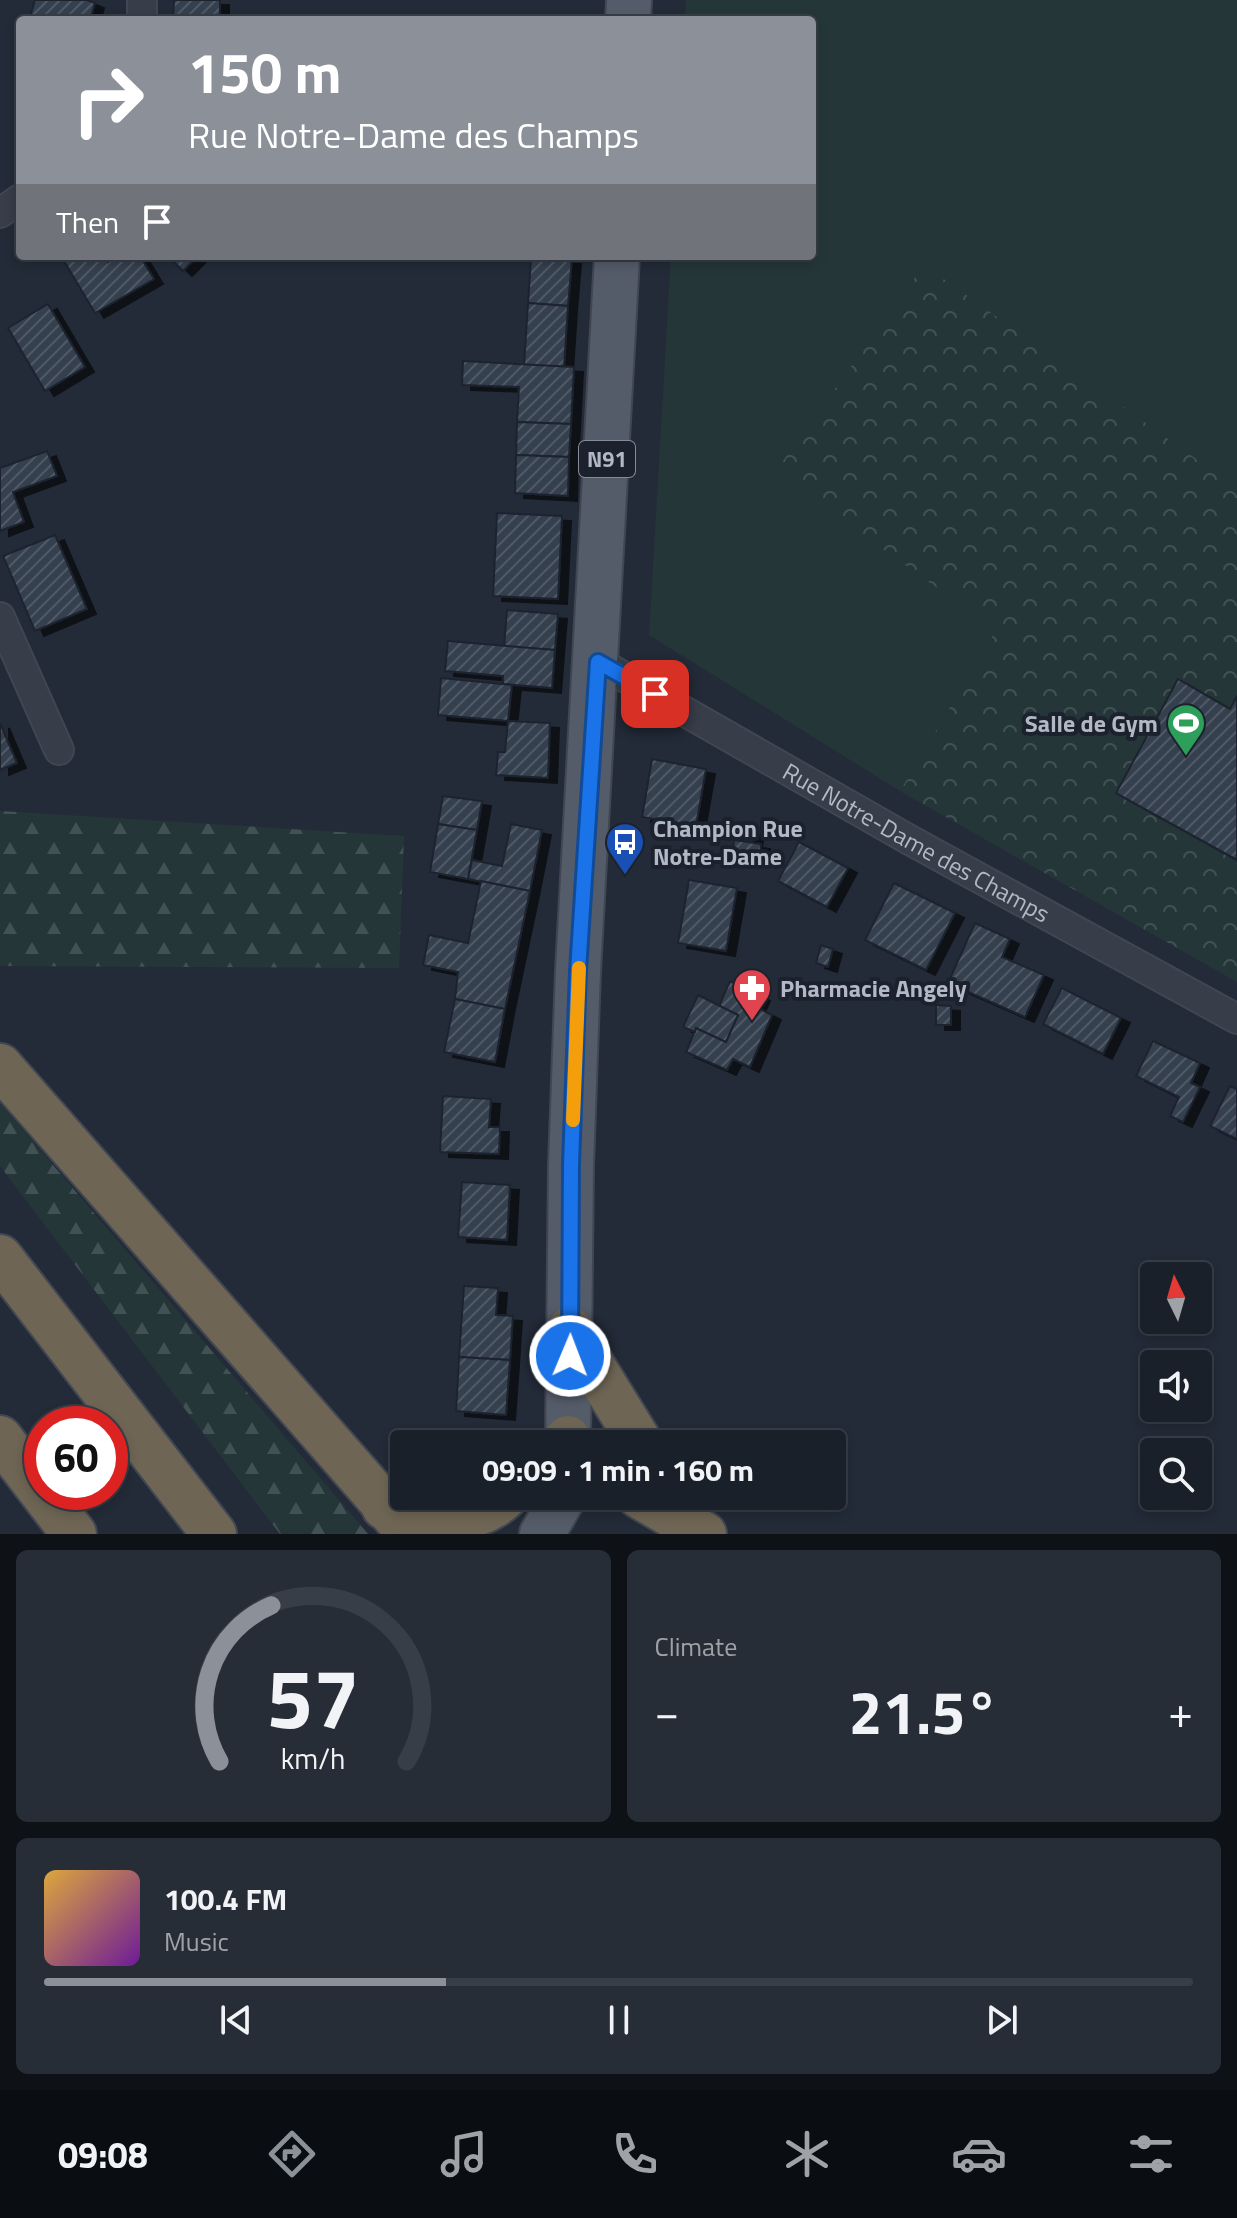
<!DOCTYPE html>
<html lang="en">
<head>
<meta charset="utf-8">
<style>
	body { margin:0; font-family:"Titillium Web",sans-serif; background:#272d36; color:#f1f3f6; height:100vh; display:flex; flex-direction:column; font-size:30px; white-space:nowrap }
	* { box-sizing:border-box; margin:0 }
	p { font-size:26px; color:#9fa3a8 }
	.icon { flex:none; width:44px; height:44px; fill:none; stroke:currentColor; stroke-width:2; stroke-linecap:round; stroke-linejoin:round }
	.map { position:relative; height:1534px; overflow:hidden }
	.drawer { display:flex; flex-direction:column; gap:16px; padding:16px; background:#0e1217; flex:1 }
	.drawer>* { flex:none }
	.hud { position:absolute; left:16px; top:16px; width:800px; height:244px; border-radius:8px; box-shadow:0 4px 12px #0003,0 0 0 2px #383e47; background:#8c9099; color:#fff; overflow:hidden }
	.needle { width:52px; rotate:355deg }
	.buttons { position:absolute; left:1140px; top:1262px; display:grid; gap:16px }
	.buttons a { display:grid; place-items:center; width:72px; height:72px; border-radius:8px; background:#1a202a; box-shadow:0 4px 12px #0003,0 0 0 2px #383e47; font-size:40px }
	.speed { position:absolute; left:24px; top:1406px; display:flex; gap:16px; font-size:40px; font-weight:700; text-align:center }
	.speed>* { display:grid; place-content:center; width:104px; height:104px; border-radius:50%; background:#1a202a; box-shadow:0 4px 12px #0003,0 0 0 2px #383e47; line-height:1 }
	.speed .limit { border:12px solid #d22; background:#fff; color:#111 }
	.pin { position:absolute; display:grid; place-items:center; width:68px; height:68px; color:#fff; margin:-34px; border-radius:16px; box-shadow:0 4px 12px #0006 }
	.me { position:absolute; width:88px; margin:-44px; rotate:1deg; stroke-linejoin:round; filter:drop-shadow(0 0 6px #0008) }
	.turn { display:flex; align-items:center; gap:28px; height:168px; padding:0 40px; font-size:36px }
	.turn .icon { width:104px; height:104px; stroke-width:2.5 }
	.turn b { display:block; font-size:56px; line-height:68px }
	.then { display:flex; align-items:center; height:76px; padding:0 40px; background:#0003; gap:16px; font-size:30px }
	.big { font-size:60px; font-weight:700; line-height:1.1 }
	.drawer .tile { flex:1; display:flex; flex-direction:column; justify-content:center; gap:12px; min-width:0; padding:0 28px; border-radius:12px; background:#272d36 }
	.drawer .dial { align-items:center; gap:0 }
	.dial svg { height:208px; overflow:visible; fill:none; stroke:#383e47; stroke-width:7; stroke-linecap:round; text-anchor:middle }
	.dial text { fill:#f1f3f6; stroke:none }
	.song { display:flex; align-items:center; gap:24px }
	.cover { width:96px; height:96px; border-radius:12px; background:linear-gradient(135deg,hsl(40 70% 55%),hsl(280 70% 35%)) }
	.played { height:8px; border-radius:4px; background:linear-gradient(90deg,#8c9099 35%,#383e47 35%) }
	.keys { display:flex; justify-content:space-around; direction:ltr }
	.heat { display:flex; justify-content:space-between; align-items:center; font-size:44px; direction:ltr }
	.drawer .tiles { flex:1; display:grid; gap:16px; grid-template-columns:1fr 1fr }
	.tile:last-child { grid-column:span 2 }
	.trip { position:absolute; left:390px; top:1430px; width:456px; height:80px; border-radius:8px; background:#1a202a; box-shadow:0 4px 12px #0003,0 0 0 2px #383e47; font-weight:700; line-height:80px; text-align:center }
	.tabs { display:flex; height:128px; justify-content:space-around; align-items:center; background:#0a0d11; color:#9fa3a8 }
	.tabs .icon { width:56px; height:56px }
	.tabs .active { color:#8c9099 }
	.tabs b { font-size:36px; color:#f1f3f6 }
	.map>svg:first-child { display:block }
	.grass { fill:#253639 }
	.forest { fill:url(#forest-firs) }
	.park { fill:url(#park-crowns) }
	.building { fill:url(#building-hatch); stroke:#1e242f; stroke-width:2; filter:url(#shadow) }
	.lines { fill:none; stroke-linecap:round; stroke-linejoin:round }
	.minor-casing { stroke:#404652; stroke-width:32 }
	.primary-casing { stroke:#404652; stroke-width:48 }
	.motorway-casing { stroke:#424853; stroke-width:48 }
	.minor { stroke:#373d49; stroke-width:28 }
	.primary { stroke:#555c69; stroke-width:44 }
	.motorway { stroke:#6e6554; stroke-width:44 }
	.route-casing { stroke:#114b97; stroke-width:20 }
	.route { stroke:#1a73e8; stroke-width:14 }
	.slow { stroke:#f59e0b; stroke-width:14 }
	.labels { text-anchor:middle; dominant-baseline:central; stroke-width:8; stroke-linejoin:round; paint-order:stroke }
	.shield { fill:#1c222d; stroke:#858b97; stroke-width:2 }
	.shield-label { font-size:22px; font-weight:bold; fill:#b2b8c5 }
	.poi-label { font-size:24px; font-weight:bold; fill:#b2b8c5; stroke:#1c222d; text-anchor:start }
	.street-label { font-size:24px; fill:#b2b8c5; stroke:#1c222d }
</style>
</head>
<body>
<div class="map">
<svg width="1237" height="1534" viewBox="0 0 1237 1534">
	<defs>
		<pattern id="forest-firs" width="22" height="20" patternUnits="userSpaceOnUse" patternTransform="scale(2)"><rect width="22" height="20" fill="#253639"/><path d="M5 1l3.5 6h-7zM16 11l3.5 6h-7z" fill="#425154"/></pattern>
		<pattern id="park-crowns" width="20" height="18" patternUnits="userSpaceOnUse" patternTransform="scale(2)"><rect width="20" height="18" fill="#253639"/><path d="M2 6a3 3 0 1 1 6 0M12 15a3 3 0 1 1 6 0" fill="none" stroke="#425154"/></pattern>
		<pattern id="building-hatch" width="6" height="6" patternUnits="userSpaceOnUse" patternTransform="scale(2)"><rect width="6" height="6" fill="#353f4f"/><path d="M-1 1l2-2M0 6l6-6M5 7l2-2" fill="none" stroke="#505967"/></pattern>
		<filter id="shadow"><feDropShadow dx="9" dy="5" stdDeviation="0" flood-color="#0009"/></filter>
	</defs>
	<rect width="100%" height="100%" fill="#232b38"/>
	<polygon class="grass" points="686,0 1237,0 1237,512 996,630 900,791 649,635 671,256 812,256 812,20 685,20"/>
	<g class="forest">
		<polygon points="0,811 404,836 399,968 0,966"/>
		<polygon points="0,1103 368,1534 280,1534 0,1166"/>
	</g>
	<polygon class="park" points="924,265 1237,488 1237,982 900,791 996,630 775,472"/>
	<g class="building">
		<polygon points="35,0 87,0 95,3 90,20 29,20"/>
		<polygon points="174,0 220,0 220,19 173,18"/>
		<polygon points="73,256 105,256 108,262 118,256 140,256 154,279 95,313 64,261"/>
		<polygon points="168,256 198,256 183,271"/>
		<polygon points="531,257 572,259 568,306 528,303"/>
		<polygon points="528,303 568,306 564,367 524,365"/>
		<polygon points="48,304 85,367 45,391 8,328"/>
		<polygon points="463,361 574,367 571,424 517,422 519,387 462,385"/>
		<polygon points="517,422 571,424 569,457 516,455"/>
		<polygon points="47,451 57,476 13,492 24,522 0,531 0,468"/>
		<polygon points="516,455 569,457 568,496 515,493"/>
		<polygon points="497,513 562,516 558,599 493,596"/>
		<polygon points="55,535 87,609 35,631 3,556"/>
		<polygon points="507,610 558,614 555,650 504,647"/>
		<polygon points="448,641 555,650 552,688 503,684 503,676 445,671"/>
		<polygon points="441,678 512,685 508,721 438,715"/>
		<polygon points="1178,679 1230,709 1237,696 1237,860 1116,793"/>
		<polygon points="508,721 550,723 548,778 496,775 498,752 505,752"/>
		<polygon points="0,723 17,763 0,770"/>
		<polygon points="652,759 706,769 696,826 642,817"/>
		<polygon points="443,796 482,801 477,830 438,824"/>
		<polygon points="438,824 477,830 468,879 430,872"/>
		<polygon points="511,824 542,830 530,891 468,879 472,860 502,866"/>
		<polygon points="736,829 755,831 753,842 734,840"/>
		<polygon points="734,840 761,844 760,859 732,856"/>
		<polygon points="799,842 848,868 827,907 778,881"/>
		<polygon points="689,880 737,888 726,951 678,943"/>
		<polygon points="481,881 530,891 505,1009 455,999 458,972 423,965 429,935 468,943"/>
		<polygon points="894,883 955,913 926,970 865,940"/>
		<polygon points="975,923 1010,939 1002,957 1044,975 1025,1017 948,983"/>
		<polygon points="821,945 833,949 828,967 816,963"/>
		<polygon points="730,981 761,996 756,1007 772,1015 750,1067 733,1059 727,1070 686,1052 696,1028 726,1042 738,1015 719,1006"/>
		<polygon points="1062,988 1121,1018 1103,1054 1043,1024"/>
		<polygon points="698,995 738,1015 726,1042 696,1028 695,1032 683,1027"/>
		<polygon points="455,999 505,1009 495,1062 444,1052"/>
		<polygon points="936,1005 951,1006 951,1025 936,1025"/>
		<polygon points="1153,1041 1200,1063 1191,1083 1200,1087 1183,1122 1170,1116 1179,1097 1136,1076"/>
		<polygon points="1230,1086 1237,1089 1237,1139 1210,1126"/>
		<polygon points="443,1096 491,1099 489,1127 500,1127 499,1154 440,1152"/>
		<polygon points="462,1182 510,1185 507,1240 458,1237"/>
		<polygon points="464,1286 498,1288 496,1315 513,1316 510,1360 459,1357"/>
		<polygon points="459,1357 510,1360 506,1415 456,1411"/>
	</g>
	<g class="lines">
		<defs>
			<g id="minor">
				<polyline points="142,20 142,0"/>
				<polyline points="0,213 20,199"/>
				<polyline points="0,617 59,750"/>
				<path id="s1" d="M598,662L908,839L1237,1019"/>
			</g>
			<g id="primary">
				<polyline points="628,20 629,0"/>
				<polyline points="568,1444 571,1165 578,971 617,256"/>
				<polyline points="542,1534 564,1496"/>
			</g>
			<g id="motorway">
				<polyline points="0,1066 410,1534"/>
				<polyline points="0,1257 214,1534"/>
				<polyline points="570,1329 641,1444"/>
				<polyline points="0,1438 74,1534"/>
				<polyline points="562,1444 568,1438"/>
				<polyline points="639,1496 704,1534"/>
				<path d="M384,1507C427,1516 470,1530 506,1496"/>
			</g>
		</defs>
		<use href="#minor" class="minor-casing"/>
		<use href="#primary" class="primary-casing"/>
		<use href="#motorway" class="motorway-casing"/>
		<use href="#minor" class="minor"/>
		<use href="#primary" class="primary"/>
		<use href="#motorway" class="motorway"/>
	</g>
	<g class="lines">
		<defs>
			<polyline id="route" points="570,1356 571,1165 578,971 598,662 655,694"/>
		</defs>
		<use href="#route" class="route-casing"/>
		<use href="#route" class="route"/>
		<polyline class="slow" points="573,1120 579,968"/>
	</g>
	<defs>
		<symbol id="stadium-pin" viewBox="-11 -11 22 30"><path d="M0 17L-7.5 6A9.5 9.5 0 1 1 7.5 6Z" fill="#2e9e5b" stroke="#1c222d"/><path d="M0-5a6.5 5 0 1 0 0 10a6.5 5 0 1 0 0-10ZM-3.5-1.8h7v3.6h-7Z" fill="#fff"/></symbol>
		<symbol id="bus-pin" viewBox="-11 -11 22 30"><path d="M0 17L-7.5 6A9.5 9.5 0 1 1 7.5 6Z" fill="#1a4fb4" stroke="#1c222d"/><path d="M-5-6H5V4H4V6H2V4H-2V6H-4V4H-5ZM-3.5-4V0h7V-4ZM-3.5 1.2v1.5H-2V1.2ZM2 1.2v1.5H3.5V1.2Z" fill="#fff"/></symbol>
		<symbol id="pharmacy-pin" viewBox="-11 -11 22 30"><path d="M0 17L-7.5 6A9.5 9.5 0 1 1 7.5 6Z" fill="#e0444e" stroke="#1c222d"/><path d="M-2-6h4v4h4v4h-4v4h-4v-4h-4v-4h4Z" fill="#fff"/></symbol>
	</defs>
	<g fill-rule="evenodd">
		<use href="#stadium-pin" x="1164" y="701" width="44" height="60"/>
		<use href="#bus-pin" x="603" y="820" width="44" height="60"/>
		<use href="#pharmacy-pin" x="730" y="966" width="44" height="60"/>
	</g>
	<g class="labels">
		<rect class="shield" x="579" y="441" width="56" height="36" rx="6"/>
		<g class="shield-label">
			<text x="607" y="459">N91</text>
		</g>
		<g class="poi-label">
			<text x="1158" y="723" text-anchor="end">Salle de Gym</text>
			<text x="653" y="828">Champion Rue<tspan x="653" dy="28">Notre-Dame</tspan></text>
			<text x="780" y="988">Pharmacie Angely</text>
		</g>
		<g class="street-label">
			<text stroke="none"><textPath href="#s1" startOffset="366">Rue Notre-Dame des Champs</textPath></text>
		</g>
	</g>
</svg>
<div class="buttons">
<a><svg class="needle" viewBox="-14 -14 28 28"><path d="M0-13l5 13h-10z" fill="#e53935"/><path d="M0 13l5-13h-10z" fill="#9fa3a8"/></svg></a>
<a><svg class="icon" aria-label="sound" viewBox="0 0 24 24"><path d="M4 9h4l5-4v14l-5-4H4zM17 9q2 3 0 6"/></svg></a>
<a><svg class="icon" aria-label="search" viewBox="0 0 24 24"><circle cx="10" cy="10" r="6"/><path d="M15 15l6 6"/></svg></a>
</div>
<div class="speed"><div class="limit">60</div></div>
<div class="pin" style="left:655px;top:694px;background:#d93025"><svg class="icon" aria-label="arrive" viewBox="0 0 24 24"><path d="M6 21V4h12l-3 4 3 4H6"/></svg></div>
<svg class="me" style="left:570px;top:1356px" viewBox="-20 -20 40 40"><circle r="17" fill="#1a73e8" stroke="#fff" stroke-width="3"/><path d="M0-11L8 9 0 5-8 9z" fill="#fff"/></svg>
<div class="trip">09:09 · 1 min · 160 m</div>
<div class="hud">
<div class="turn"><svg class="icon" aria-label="right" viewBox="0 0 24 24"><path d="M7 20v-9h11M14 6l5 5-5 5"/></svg><div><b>150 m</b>Rue Notre-Dame des Champs</div></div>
<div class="then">Then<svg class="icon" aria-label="arrive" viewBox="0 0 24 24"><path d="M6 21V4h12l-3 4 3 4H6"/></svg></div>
</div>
</div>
<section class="drawer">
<div class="tiles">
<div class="tile dial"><svg viewBox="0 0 100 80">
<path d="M14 69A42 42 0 1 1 86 69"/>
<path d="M14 69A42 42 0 0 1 34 9" stroke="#8c9099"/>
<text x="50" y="56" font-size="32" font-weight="700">57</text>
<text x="50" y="72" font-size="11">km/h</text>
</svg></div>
<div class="tile"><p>Climate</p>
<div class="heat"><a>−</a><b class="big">21.5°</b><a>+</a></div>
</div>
<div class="tile">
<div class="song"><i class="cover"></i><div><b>100.4 FM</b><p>Music</p></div></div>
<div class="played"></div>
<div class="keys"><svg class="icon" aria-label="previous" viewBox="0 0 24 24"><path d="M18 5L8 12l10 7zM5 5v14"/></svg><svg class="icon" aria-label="pause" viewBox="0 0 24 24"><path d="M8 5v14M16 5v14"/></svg><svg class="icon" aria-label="next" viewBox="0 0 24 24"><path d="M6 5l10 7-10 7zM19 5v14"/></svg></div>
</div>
</div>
</section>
<nav class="tabs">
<b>09:08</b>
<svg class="icon active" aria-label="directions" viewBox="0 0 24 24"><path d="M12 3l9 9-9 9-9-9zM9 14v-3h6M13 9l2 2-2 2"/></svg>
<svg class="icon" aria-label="music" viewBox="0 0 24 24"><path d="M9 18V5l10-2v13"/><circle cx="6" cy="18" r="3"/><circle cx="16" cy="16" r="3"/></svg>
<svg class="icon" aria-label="phone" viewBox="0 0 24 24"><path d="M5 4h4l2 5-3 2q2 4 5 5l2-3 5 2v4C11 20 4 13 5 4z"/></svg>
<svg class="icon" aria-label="climate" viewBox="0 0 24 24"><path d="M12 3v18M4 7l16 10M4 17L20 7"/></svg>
<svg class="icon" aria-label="car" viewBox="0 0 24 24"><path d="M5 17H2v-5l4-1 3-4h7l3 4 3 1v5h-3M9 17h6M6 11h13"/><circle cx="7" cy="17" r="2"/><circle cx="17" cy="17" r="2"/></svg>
<svg class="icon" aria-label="filters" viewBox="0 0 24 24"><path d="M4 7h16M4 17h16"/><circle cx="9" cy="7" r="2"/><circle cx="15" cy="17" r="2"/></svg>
</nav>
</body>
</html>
